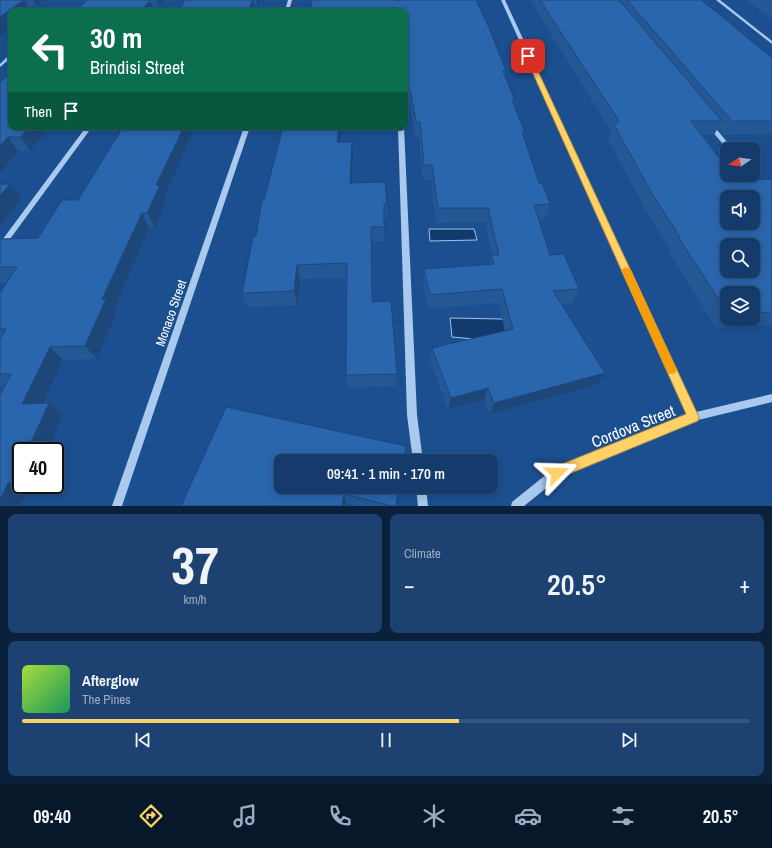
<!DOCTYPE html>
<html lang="en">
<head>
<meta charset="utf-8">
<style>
	body { margin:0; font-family:"Archivo Narrow",sans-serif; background:#1d4271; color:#f1f3f6; height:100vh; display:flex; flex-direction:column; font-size:15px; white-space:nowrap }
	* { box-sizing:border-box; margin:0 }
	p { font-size:13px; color:#9dadc1 }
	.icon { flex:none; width:22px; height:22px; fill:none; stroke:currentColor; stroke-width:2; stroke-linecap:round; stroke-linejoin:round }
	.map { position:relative; height:506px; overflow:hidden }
	.drawer { display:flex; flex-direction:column; gap:8px; padding:8px; background:#0b203b; flex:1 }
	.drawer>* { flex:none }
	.top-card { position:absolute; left:8px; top:8px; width:400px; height:122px; border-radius:8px; box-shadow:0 2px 10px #0003,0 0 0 1px #33557e; background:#0b6e4f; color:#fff; overflow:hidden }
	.needle { width:26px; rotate:257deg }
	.buttons { position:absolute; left:720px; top:142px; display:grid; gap:8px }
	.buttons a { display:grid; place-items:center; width:40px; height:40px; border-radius:8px; background:#143b6b; box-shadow:0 2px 10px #0003,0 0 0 1px #33557e; font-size:20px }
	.speed { position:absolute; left:12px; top:442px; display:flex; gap:8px; font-size:20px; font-weight:700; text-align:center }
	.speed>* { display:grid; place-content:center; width:52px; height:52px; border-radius:50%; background:#143b6b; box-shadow:0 2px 10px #0003,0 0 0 1px #33557e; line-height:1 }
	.speed .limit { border:2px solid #111; border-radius:6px; background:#fff; color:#111 }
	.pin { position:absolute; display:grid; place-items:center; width:34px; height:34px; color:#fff; margin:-17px; border-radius:8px; box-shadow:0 2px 6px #0006 }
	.me { position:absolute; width:44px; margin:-22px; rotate:68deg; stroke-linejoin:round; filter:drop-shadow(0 0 3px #0008) }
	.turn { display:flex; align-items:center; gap:14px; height:84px; padding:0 16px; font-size:18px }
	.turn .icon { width:52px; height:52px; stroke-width:2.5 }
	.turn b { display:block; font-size:28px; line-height:34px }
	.then { display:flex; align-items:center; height:38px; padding:0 16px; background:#0003; gap:8px; font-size:15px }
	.big { font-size:30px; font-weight:600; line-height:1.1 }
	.drawer .widget { flex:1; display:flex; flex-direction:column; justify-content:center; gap:6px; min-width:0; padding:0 14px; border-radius:8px; background:#1d4271 }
	.drawer .dial { align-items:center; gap:0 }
	.dial b { font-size:52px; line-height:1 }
	.song { display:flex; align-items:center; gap:12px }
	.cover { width:48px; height:48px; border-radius:6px; background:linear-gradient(135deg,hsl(80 70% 55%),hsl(150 70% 35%)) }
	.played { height:4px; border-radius:2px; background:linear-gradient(90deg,#ffd166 60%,#33557e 60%) }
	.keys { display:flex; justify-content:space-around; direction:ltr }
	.heat { display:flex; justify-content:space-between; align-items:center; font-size:22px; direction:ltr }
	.drawer .tiles { flex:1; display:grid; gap:8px; grid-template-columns:1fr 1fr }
	.widget:last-child { grid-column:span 2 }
	.trip { position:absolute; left:274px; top:454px; width:224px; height:40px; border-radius:8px; background:#143b6b; box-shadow:0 2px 10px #0003,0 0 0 1px #33557e; font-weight:600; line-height:40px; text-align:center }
	.menu { display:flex; height:64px; justify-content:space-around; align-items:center; background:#08182b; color:#9dadc1 }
	.menu .icon { width:28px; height:28px }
	.menu .selected { color:#ffd166 }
	.menu b { font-size:18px; color:#f1f3f6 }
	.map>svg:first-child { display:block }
	.water { fill:#123a6d; stroke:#9cc4f0 }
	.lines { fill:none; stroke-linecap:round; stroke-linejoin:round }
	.minor { fill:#a9c9ee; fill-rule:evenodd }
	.wall { fill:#245895; fill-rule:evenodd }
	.shaded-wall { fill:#1d4779 }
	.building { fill:#2a66ad; stroke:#1d4779; fill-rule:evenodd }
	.route { fill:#ffd166; stroke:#a68842 }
	.slow { fill:#f59e0b }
	.labels { text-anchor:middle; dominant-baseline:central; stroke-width:4; stroke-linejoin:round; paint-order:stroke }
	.street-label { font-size:13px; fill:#fff; stroke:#1b4f8f }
	.near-street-label { font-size:16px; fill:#fff; stroke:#1b4f8f }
</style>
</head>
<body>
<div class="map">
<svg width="772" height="506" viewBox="0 0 772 506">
	<rect width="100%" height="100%" fill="#1b4f8f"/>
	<g class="water">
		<polygon points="429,229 474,229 477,240 430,241"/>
		<polygon points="450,318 501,319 509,322 510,328 498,341 452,337"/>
	</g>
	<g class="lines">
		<g class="minor">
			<polygon points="288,0 292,0 290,7 321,7 323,8 321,9 289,10 289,11 285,11 286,10 245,10 243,9 245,8 286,7"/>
			<polygon points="501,0 505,0 696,412 772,394 772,402 694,421 560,477 524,506 511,506 512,502 553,469 688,415"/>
			<polygon points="716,0 720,0 772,41 772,44"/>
			<polygon points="21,8 85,8 87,9 85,10 20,10 20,8"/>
			<polygon points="145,8 189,8 191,9 189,10 144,10 143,9"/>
			<polygon points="9,55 11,55 11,58 0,67 0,64"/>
			<polygon points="710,123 712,124 733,149 727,149 707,125"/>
			<polygon points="86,127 92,127 2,250 0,251 0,243"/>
			<polygon points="244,127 250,127 122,506 112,506"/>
			<polygon points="398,127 404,127 417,415 423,461 413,461 407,415"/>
			<polygon points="753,174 762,186 761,187 757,187 748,175 753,175"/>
			<polygon points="416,487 426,487 428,506 418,506"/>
		</g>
	</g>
	<g class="wall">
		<polygon points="0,0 44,0 37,6 28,7 30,11 11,11 11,27 5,32"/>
		<polygon points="87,0 164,0 159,6 153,6 154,11 75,11"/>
		<polygon points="185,0 260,0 258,6 254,6 255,11 179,11"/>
		<polygon points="397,0 476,0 506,71 505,76 515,101 514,105 525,132 524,138 539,183 550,204 545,219 538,219 550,255 579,289 572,303 561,304 596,385 490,414 484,400 448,409 430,361 432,348 505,331 498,303 428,309 423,283 424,269 490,264 492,255 485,222 436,223 431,180 423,180 419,136 415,136 410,104 405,104 405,11"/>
		<path d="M531,0H701L733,25V26L772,58V136L771,134L723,135L718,128L714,135H702L736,180H772V325L716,328L669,252L670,250L646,211L608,139L611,131L544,23ZM727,293H753V319H727Z"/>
		<polygon points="746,0 772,0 772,19"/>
		<polygon points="11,72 11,127 50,127 30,151 18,151 0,173"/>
		<polygon points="119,127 195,127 165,196 167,200 155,227 149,228 114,310 116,313 97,359 63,360 43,403 49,403 63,414 31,492 26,493 0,506 4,387 0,387 0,293 7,282 0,282 0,239 38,238 78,200 121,131"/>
		<polygon points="340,142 352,142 353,156 352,183 387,204 387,219 384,219 384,241 371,241 373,302 397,374 396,386 348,388 346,375 347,278 300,279 297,305 247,307 242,293 256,236 264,200"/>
		<polygon points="226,407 406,446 405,461 281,461 281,487 400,487 397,506 357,506 346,503 346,506 181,506"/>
	</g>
	<g class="shaded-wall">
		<polygon points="24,0 30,11 11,11 11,27 0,36 0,17"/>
		<polygon points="33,0 44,0 37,6"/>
		<polygon points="150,0 154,11 141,11"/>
		<polygon points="157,0 164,0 159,6"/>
		<polygon points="253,0 255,11 248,11"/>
		<polygon points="256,0 260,0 258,6"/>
		<polygon points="29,127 50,127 30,151 21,137"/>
		<polygon points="184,127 195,127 165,196 167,200 155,227 147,213 156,185"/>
		<polygon points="339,127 342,127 338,156 337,142"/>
		<polygon points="8,137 18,151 0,173 0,146"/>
		<polygon points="352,142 353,156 351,198 350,183"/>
		<polygon points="10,184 21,198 0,226 0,196"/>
		<polygon points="142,213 149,228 114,310 116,313 97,359 85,346 102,299"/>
		<polygon points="297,265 300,279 297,305 294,291"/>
		<polygon points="50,347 63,360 37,416 22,404"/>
		<polygon points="605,373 596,385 490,414 494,403"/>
		<polygon points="488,388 484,400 448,409 451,398"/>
		<polygon points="49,403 63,414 48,451 27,451"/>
		<polygon points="406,446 405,461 404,461"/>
		<polygon points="21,465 21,485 34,485 31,492 13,483"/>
		<polygon points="8,483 26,493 20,506 0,506 0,499"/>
		<polygon points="399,487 400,487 397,506 396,506"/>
		<polygon points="344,494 346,503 346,506 342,506"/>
	</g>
	<g class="building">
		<polygon points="0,0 24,0 0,17"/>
		<polygon points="87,0 150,0 141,11 75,11"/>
		<polygon points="185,0 253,0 248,11 179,11"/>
		<polygon points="312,0 393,0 398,1 399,0 476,0 487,23 506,71 503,71 515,101 512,101 525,132 522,132 539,183 542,183 550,204 534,205 550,255 564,254 579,289 553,291 605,373 494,403 488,388 451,398 432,348 513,329 502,289 430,295 424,269 494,264 492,255 499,255 488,208 438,208 432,165 424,165 420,122 416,122 410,90 405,90 405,11 311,11"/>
		<path d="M540,0H619L722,121H691L727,168V175H732L736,180L771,179L772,180V312L753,313V293H727V312L678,237H680L654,197L614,125L619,121L547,11ZM727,197H753V223H727ZM727,245H753V271H727Z"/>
		<polygon points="627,0 701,0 733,25 732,25 772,58 772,121 732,121"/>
		<polygon points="11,72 11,127 29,127 21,137 8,137 0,146 0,82"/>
		<polygon points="123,127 184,127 156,185 160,185 147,213 142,213 102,299 106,299 85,346 50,347 22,404 49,403 27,451 21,451 21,465 13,483 8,483 0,499 0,395 11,374 0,374 0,339 6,329 0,329 0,293 17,267 0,267 0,239 38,238 62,200 78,200"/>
		<polygon points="283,127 339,127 337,142 352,142 350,183 385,182 387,204 384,204 384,227 371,227 372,302 391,301 397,374 346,375 347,263 297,265 294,291 242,293 253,237 256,236 262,200 264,200"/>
		<polygon points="0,184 10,184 0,196"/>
		<polygon points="226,407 406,446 404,461 281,461 281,487 399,487 396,506 392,506 344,494 342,506 275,506 271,505 270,506 181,506"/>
	</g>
	<polygon class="route" points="528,54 531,56 699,417 698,421 557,479 552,477 551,473 552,468 686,414 525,56"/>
	<polygon class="slow" points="626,267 631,270 675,366 677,369 675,373 671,374 668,373 621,270"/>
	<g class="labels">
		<g class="street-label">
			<text transform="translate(171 313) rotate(-71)">Monaco Street</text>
		</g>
		<g class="near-street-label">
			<text transform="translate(633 426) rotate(-22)">Cordova Street</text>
		</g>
	</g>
</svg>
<div class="buttons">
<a><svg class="needle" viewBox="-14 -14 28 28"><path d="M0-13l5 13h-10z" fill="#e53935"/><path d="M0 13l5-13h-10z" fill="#9dadc1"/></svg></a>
<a><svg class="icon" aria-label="sound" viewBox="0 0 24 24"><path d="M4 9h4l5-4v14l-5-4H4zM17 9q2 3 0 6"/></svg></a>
<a><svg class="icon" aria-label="search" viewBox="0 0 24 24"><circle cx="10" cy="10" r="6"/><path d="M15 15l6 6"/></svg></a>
<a><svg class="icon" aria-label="layers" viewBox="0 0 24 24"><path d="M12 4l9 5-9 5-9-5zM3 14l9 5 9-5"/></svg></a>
</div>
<div class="speed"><div class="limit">40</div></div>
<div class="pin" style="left:528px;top:56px;background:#d93025"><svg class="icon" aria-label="arrive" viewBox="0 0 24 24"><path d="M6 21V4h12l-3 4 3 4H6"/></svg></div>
<svg class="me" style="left:557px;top:473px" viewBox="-20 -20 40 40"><path d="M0-17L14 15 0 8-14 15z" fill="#ffd166" stroke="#fff" stroke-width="4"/></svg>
<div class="trip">09:41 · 1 min · 170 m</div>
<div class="top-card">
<div class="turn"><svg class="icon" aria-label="left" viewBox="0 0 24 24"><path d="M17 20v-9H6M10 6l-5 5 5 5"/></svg><div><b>30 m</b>Brindisi Street</div></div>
<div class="then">Then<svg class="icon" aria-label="arrive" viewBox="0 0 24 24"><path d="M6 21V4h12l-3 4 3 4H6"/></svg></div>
</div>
</div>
<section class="drawer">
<div class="tiles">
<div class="widget dial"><b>37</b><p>km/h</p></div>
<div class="widget"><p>Climate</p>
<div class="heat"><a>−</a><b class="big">20.5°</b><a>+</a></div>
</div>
<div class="widget">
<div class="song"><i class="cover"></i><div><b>Afterglow</b><p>The Pines</p></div></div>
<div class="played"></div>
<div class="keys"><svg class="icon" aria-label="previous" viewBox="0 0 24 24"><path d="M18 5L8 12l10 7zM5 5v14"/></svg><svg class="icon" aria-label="pause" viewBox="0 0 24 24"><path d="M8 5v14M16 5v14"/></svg><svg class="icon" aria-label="next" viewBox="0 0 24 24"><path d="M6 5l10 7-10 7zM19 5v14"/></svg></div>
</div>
</div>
</section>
<nav class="menu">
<b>09:40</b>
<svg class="icon selected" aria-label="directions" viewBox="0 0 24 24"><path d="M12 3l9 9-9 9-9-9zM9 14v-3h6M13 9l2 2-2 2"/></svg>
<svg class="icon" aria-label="music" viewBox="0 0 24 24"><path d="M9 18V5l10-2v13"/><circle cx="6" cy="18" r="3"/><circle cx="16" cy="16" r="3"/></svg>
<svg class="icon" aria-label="phone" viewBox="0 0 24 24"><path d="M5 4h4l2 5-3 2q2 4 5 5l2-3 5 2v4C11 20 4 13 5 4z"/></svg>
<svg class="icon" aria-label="climate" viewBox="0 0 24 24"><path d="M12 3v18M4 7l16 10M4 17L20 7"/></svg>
<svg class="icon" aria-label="car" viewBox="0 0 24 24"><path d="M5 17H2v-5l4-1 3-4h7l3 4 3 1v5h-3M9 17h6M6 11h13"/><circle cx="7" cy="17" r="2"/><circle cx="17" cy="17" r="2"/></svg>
<svg class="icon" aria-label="filters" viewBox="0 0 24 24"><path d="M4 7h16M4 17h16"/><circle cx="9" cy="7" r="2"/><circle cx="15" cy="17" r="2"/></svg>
<b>20.5°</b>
</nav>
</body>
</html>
